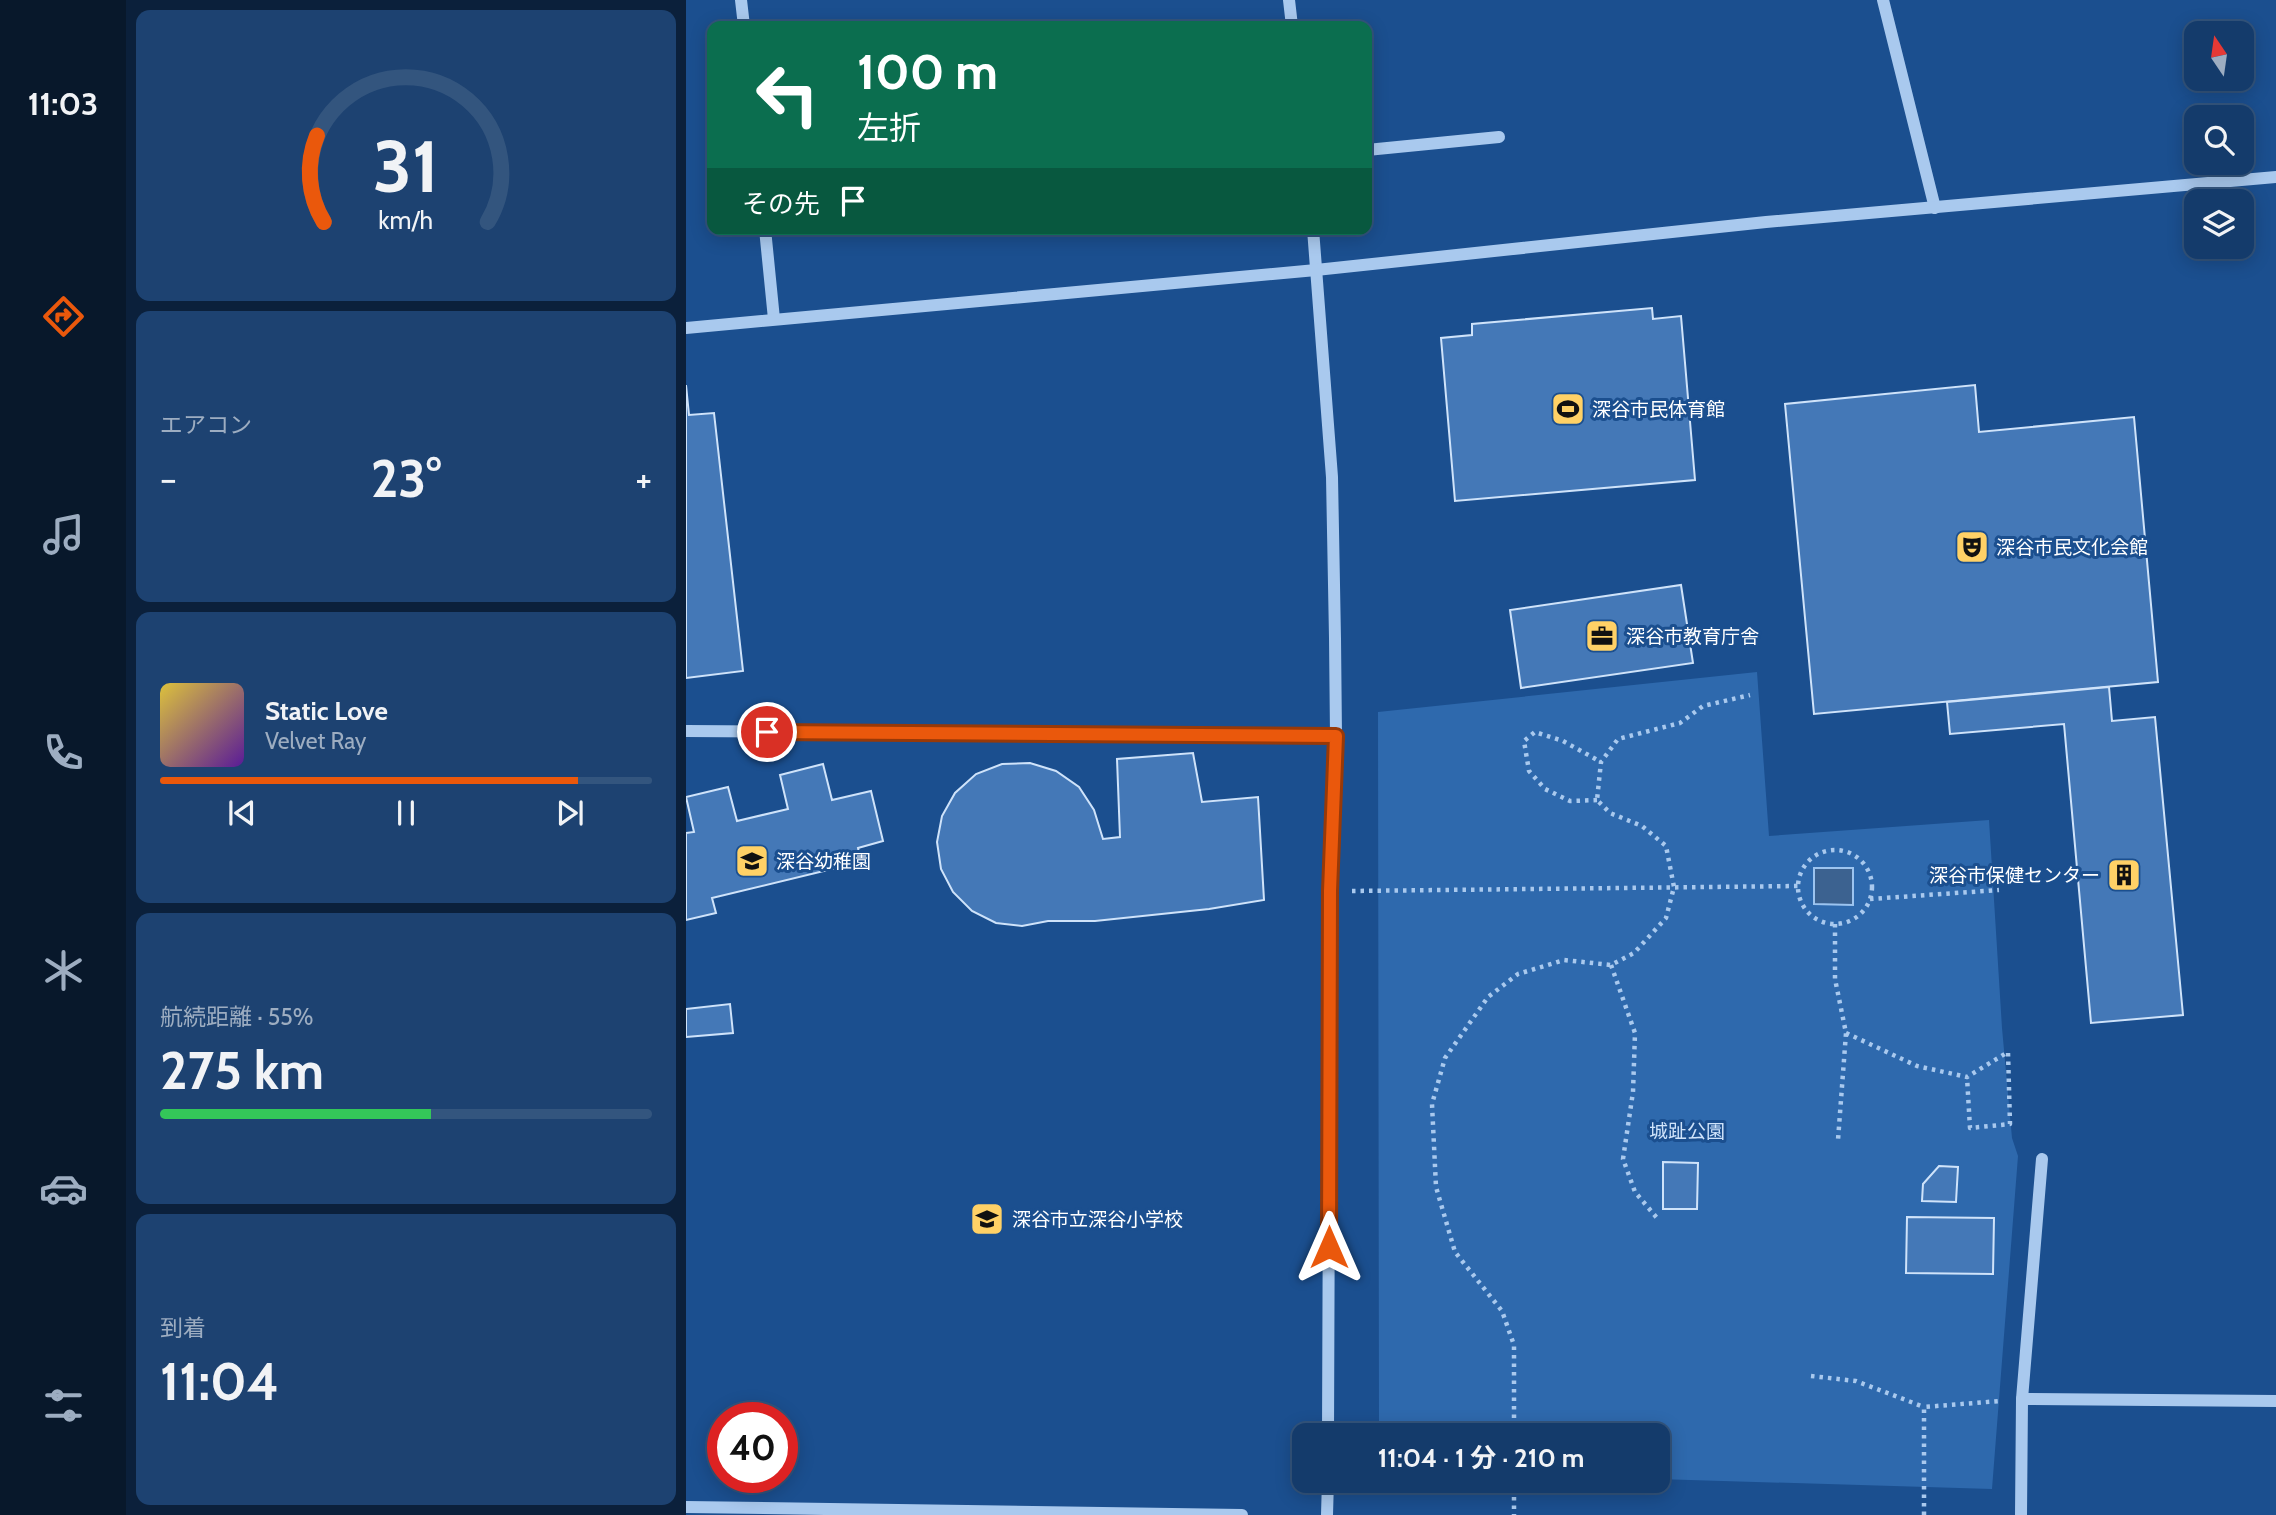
<!DOCTYPE html>
<html lang="ja">
<head>
<meta charset="utf-8">
<style>
	body { margin:0; font-family:Cabin,"Noto Sans JP",sans-serif; background:#1d4271; color:#f1f3f6; height:100vh; display:flex; flex-direction:column; font-size:26px; white-space:nowrap }
	* { box-sizing:border-box; margin:0 }
	p { font-size:23px; color:#9dadc1 }
	.icon { flex:none; width:38px; height:38px; fill:none; stroke:currentColor; stroke-width:2; stroke-linecap:round; stroke-linejoin:round }
	.map { position:relative; flex:1; overflow:hidden }
	.sheet { display:flex; flex-direction:column; gap:10px; padding:10px; background:#0b203b; width:560px }
	.sheet>* { flex:none }
	.hud { position:absolute; left:21px; top:21px; width:665px; height:214px; border-radius:14px; box-shadow:0 4px 18px #0003,0 0 0 2px #33557e; background:#0b6e4f; color:#fff; overflow:hidden }
	.needle { width:46px; rotate:347deg }
	.tools { position:absolute; left:1498px; top:21px; display:grid; gap:14px }
	.tools a { display:grid; place-items:center; width:70px; height:70px; border-radius:14px; background:#143b6b; box-shadow:0 4px 18px #0003,0 0 0 2px #33557e; font-size:35px }
	.speed { position:absolute; left:21px; top:1402px; display:flex; gap:14px; font-size:35px; font-weight:700; text-align:center }
	.speed>* { display:grid; place-content:center; width:91px; height:91px; border-radius:50%; background:#143b6b; box-shadow:0 4px 18px #0003,0 0 0 2px #33557e; line-height:1 }
	.speed .limit { border:10px solid #d22; background:#fff; color:#111 }
	.pin { position:absolute; display:grid; place-items:center; width:60px; height:60px; color:#fff; margin:-30px; border:4px solid #fff; border-radius:50%; box-shadow:0 2px 7px #0007 }
	.me { position:absolute; width:77px; margin:-38px; rotate:0deg; stroke-linejoin:round; filter:drop-shadow(0 0 5px #0008) }
	.turn { display:flex; align-items:center; gap:24px; height:147px; padding:0 35px; font-size:32px }
	.turn .icon { width:91px; height:91px; stroke-width:2.5 }
	.turn b { display:block; font-size:49px; line-height:60px }
	.then { display:flex; align-items:center; height:66px; padding:0 35px; background:#0003; gap:14px; font-size:26px }
	.big { font-size:52px; font-weight:700; line-height:1.1 }
	.sheet .card { flex:1; display:flex; flex-direction:column; justify-content:center; gap:10px; min-width:0; padding:0 24px; border-radius:14px; background:#1d4271 }
	.sheet .dial { align-items:center; gap:0 }
	.dial svg { height:182px; overflow:visible; fill:none; stroke:#33557e; stroke-width:7; stroke-linecap:round; text-anchor:middle }
	.dial text { fill:#f1f3f6; stroke:none }
	.song { display:flex; align-items:center; gap:21px }
	.cover { width:84px; height:84px; border-radius:10px; background:linear-gradient(135deg,hsl(50 70% 55%),hsl(270 70% 35%)) }
	.played { height:7px; border-radius:4px; background:linear-gradient(90deg,#ea580c 85%,#33557e 85%) }
	.keys { display:flex; justify-content:space-around; direction:ltr }
	.heat { display:flex; justify-content:space-between; align-items:center; font-size:38px; direction:ltr }
	.charge { height:10px; border-radius:5px; background:linear-gradient(90deg,#34c759 55%,#33557e 0) }
	.trip { position:absolute; left:606px; top:1423px; width:378px; height:70px; border-radius:14px; background:#143b6b; box-shadow:0 4px 18px #0003,0 0 0 2px #33557e; font-weight:700; line-height:70px; text-align:center }
	main { display:flex; flex:1; min-height:0 }
	.dock { display:flex; flex-direction:column; width:126px; justify-content:space-around; align-items:center; background:#08182b; color:#9dadc1 }
	.dock .icon { width:49px; height:49px }
	.dock .current { color:#ea580c }
	.dock b { font-size:32px; color:#f1f3f6 }
	.map>svg:first-child { display:block }
	.green { fill:#2e69ad }
	.water { fill:#3c6290; stroke:#9cc4f0; stroke-width:2 }
	.building { fill:#4478b7; stroke:#cfe3fa; stroke-width:2 }
	.lines { fill:none; stroke-linecap:round; stroke-linejoin:round }
	.path { stroke:#a9c9ee; stroke-width:4.5; stroke-dasharray:3.5 5; stroke-linecap:butt }
	.minor { stroke:#a9c9ee; stroke-width:12 }
	.route-casing { stroke:#983908; stroke-width:18 }
	.route { stroke:#ea580c; stroke-width:12 }
	.labels { text-anchor:middle; dominant-baseline:central; stroke-width:6; stroke-linejoin:round; paint-order:stroke }
	.poi-label { font-size:19px; fill:#fff; stroke:#1b4f8f; text-anchor:start }
	.park-label { font-size:19px; fill:#cfe3fa; stroke:#1b4f8f }
</style>
</head>
<body>
<main>
<nav class="dock">
<b>11:03</b>
<svg class="icon current" aria-label="directions" viewBox="0 0 24 24"><path d="M12 3l9 9-9 9-9-9zM9 14v-3h6M13 9l2 2-2 2"/></svg>
<svg class="icon" aria-label="music" viewBox="0 0 24 24"><path d="M9 18V5l10-2v13"/><circle cx="6" cy="18" r="3"/><circle cx="16" cy="16" r="3"/></svg>
<svg class="icon" aria-label="phone" viewBox="0 0 24 24"><path d="M5 4h4l2 5-3 2q2 4 5 5l2-3 5 2v4C11 20 4 13 5 4z"/></svg>
<svg class="icon" aria-label="climate" viewBox="0 0 24 24"><path d="M12 3v18M4 7l16 10M4 17L20 7"/></svg>
<svg class="icon" aria-label="car" viewBox="0 0 24 24"><path d="M5 17H2v-5l4-1 3-4h7l3 4 3 1v5h-3M9 17h6M6 11h13"/><circle cx="7" cy="17" r="2"/><circle cx="17" cy="17" r="2"/></svg>
<svg class="icon" aria-label="filters" viewBox="0 0 24 24"><path d="M4 7h16M4 17h16"/><circle cx="9" cy="7" r="2"/><circle cx="15" cy="17" r="2"/></svg>
</nav>
<section class="sheet">
<div class="card dial"><svg viewBox="0 0 100 80">
<path d="M14 69A42 42 0 1 1 86 69"/>
<path d="M14 69A42 42 0 0 1 11 31" stroke="#ea580c"/>
<text x="50" y="56" font-size="32" font-weight="700">31</text>
<text x="50" y="72" font-size="11">km/h</text>
</svg></div>
<div class="card"><p>エアコン</p>
<div class="heat"><a>−</a><b class="big">23°</b><a>+</a></div>
</div>
<div class="card">
<div class="song"><i class="cover"></i><div><b>Static Love</b><p>Velvet Ray</p></div></div>
<div class="played"></div>
<div class="keys"><svg class="icon" aria-label="previous" viewBox="0 0 24 24"><path d="M18 5L8 12l10 7zM5 5v14"/></svg><svg class="icon" aria-label="pause" viewBox="0 0 24 24"><path d="M8 5v14M16 5v14"/></svg><svg class="icon" aria-label="next" viewBox="0 0 24 24"><path d="M6 5l10 7-10 7zM19 5v14"/></svg></div>
</div>
<div class="card"><p>航続距離 · 55%</p><b class="big">275 km</b><div class="charge"></div></div>
<div class="card"><p>到着</p><b class="big">11:04</b></div>
</section>
<div class="map">
<svg width="1590" height="1515" viewBox="0 0 1590 1515">
	<rect width="100%" height="100%" fill="#1b4f8f"/>
	<polygon class="green" points="1071,672 1083,836 1303,820 1316,1028 1326,1138 1332,1156 1306,1489 971,1479 971,1435 693,1435 692,712"/>
	<polygon class="water" points="1128,868 1167,868 1167,905 1128,904"/>
	<g class="building">
		<polygon points="966,308 967,319 995,316 1009,480 769,501 755,338 786,335 786,324"/>
		<polygon points="0,385 3,415 28,413 57,671 0,678"/>
		<polygon points="1289,385 1293,432 1448,417 1472,682 1128,714 1099,404"/>
		<polygon points="995,585 1007,663 835,688 824,610"/>
		<polygon points="1423,687 1426,721 1469,717 1497,1015 1405,1023 1378,724 1264,734 1261,702"/>
		<polygon points="507,753 516,802 572,797 578,900 523,909 409,921 362,921 336,926 310,923 286,911 267,892 255,869 251,842 256,816 269,793 290,774 316,764 344,763 370,771 393,787 408,810 417,839 434,837 431,759"/>
		<polygon points="137,764 146,800 185,791 197,841 172,848 175,862 26,898 30,913 0,920 0,833 8,832 0,797 42,787 51,821 102,809 94,775"/>
		<polygon points="44,1004 47,1033 0,1037 0,1009"/>
		<polygon points="977,1162 1012,1163 1011,1209 977,1209"/>
		<polygon points="1253,1166 1272,1167 1270,1202 1236,1201 1237,1184"/>
		<polygon points="1221,1217 1308,1218 1307,1274 1220,1273"/>
	</g>
	<g class="lines">
		<g class="path">
			<polyline points="911,800 884,801 859,789 843,771 838,741 849,732 877,741 915,762"/>
			<circle cx="1149" cy="887" r="37"/>
			<polyline points="666,891 1112,886"/>
			<polyline points="1184,899 1313,890"/>
			<polyline points="1149,924 1149,979 1160,1033 1152,1140"/>
			<polyline points="925,965 949,1033 947,1092 937,1159 949,1192 971,1218"/>
			<polyline points="1160,1033 1231,1066 1281,1077 1322,1052 1324,1124 1284,1128 1281,1077"/>
			<polyline points="1125,1376 1170,1381 1238,1407"/>
			<polyline points="828,1435 828,1345 816,1311 769,1252 750,1187 746,1104 759,1058 802,997 832,974 878,960 925,965 948,953 980,918 988,887 980,846 956,826 924,813 911,800 915,762 932,739 994,723 1017,706 1064,695"/>
			<polyline points="828,1480 828,1515"/>
			<polyline points="1238,1515 1238,1407 1314,1401"/>
		</g>
		<g class="minor">
			<polyline points="55,0 58,26"/>
			<polyline points="603,0 606,26"/>
			<polyline points="1197,0 1249,208"/>
			<polyline points="681,150 813,137"/>
			<polyline points="79,229 88,319"/>
			<polyline points="627,229 646,477 649,638 650,736 644,891 642,1435"/>
			<polyline points="0,328 630,270 1080,222 1590,177"/>
			<polyline points="0,731 650,736"/>
			<polyline points="1336,1399 1590,1401"/>
			<polyline points="0,1507 556,1515"/>
			<polyline points="641,1515 642,1480"/>
			<polyline points="1335,1515 1336,1399 1356,1159"/>
		</g>
	</g>
	<g class="lines">
		<defs>
			<polyline id="route" points="81,732 650,736 644,891 643,1247"/>
		</defs>
		<use href="#route" class="route-casing"/>
		<use href="#route" class="route"/>
	</g>
	<defs>
		<symbol id="stadium-square" viewBox="-11 -11 22 22"><rect x="-9" y="-9" width="18" height="18" rx="4" fill="#ffd166" stroke="#1b4f8f"/><path d="M0-5a6.5 5 0 1 0 0 10a6.5 5 0 1 0 0-10ZM-3.5-1.8h7v3.6h-7Z" fill="#111"/></symbol>
		<symbol id="theatre-square" viewBox="-11 -11 22 22"><rect x="-9" y="-9" width="18" height="18" rx="4" fill="#ffd166" stroke="#1b4f8f"/><path d="M-5-5.5Q0-4 5-5.5V0Q5 5 0 6Q-5 5-5 0ZM-3.3-2.5H-1v1.5H-3.3ZM1-2.5H3.3v1.5H1ZM-2.8 1Q0 5.5 2.8 1Z" fill="#111"/></symbol>
		<symbol id="office-square" viewBox="-11 -11 22 22"><rect x="-9" y="-9" width="18" height="18" rx="4" fill="#ffd166" stroke="#1b4f8f"/><path d="M-6-3h4V-5.5h4V-3h4V5H-6ZM-1-4.5V-3h2v-1.5ZM-6 0V1H6V0Z" fill="#111"/></symbol>
		<symbol id="school-square" viewBox="-11 -11 22 22"><rect x="-9" y="-9" width="18" height="18" rx="4" fill="#ffd166" stroke="#1b4f8f"/><path d="M0-5L7-2L0 1L-7-2ZM-4 1L0 2.5L4 1V4Q0 6-4 4Z" fill="#111"/></symbol>
		<symbol id="building-square" viewBox="-11 -11 22 22"><rect x="-9" y="-9" width="18" height="18" rx="4" fill="#ffd166" stroke="#1b4f8f"/><path d="M-4-6H4V6H1V3H-1V6H-4ZM-2.5-4.3h1.7v1.8h-1.7ZM.8-4.3h1.7v1.8H.8ZM-2.5-1h1.7V.8h-1.7ZM.8-1h1.7V.8H.8Z" fill="#111"/></symbol>
	</defs>
	<g fill-rule="evenodd">
		<use href="#stadium-square" x="863" y="390" width="38" height="38"/>
		<use href="#theatre-square" x="1267" y="528" width="38" height="38"/>
		<use href="#office-square" x="897" y="617" width="38" height="38"/>
		<use href="#school-square" x="47" y="842" width="38" height="38"/>
		<use href="#building-square" x="1419" y="856" width="38" height="38"/>
		<use href="#school-square" x="282" y="1200" width="38" height="38"/>
	</g>
	<g class="labels">
		<g class="poi-label">
			<text x="906" y="409">深谷市民体育館</text>
			<text x="1310" y="547">深谷市民文化会館</text>
			<text x="940" y="636">深谷市教育庁舎</text>
			<text x="90" y="861">深谷幼稚園</text>
			<text x="1414" y="875" text-anchor="end">深谷市保健センター</text>
			<text x="326" y="1219">深谷市立深谷小学校</text>
		</g>
		<g class="park-label">
			<text x="1001" y="1131">城趾公園</text>
		</g>
	</g>
</svg>
<div class="tools">
<a><svg class="needle" viewBox="-14 -14 28 28"><path d="M0-13l5 13h-10z" fill="#e53935"/><path d="M0 13l5-13h-10z" fill="#9dadc1"/></svg></a>
<a><svg class="icon" aria-label="search" viewBox="0 0 24 24"><circle cx="10" cy="10" r="6"/><path d="M15 15l6 6"/></svg></a>
<a><svg class="icon" aria-label="layers" viewBox="0 0 24 24"><path d="M12 4l9 5-9 5-9-5zM3 14l9 5 9-5"/></svg></a>
</div>
<div class="speed"><div class="limit">40</div></div>
<div class="pin" style="left:81px;top:732px;background:#d93025"><svg class="icon" aria-label="arrive" viewBox="0 0 24 24"><path d="M6 21V4h12l-3 4 3 4H6"/></svg></div>
<svg class="me" style="left:643px;top:1247px" viewBox="-20 -20 40 40"><path d="M0-17L14 15 0 8-14 15z" fill="#ea580c" stroke="#fff" stroke-width="4"/></svg>
<div class="trip">11:04 · 1 分 · 210 m</div>
<div class="hud">
<div class="turn"><svg class="icon" aria-label="left" viewBox="0 0 24 24"><path d="M17 20v-9H6M10 6l-5 5 5 5"/></svg><div><b>100 m</b>左折</div></div>
<div class="then">その先<svg class="icon" aria-label="arrive" viewBox="0 0 24 24"><path d="M6 21V4h12l-3 4 3 4H6"/></svg></div>
</div>
</div>
</main>
</body>
</html>
